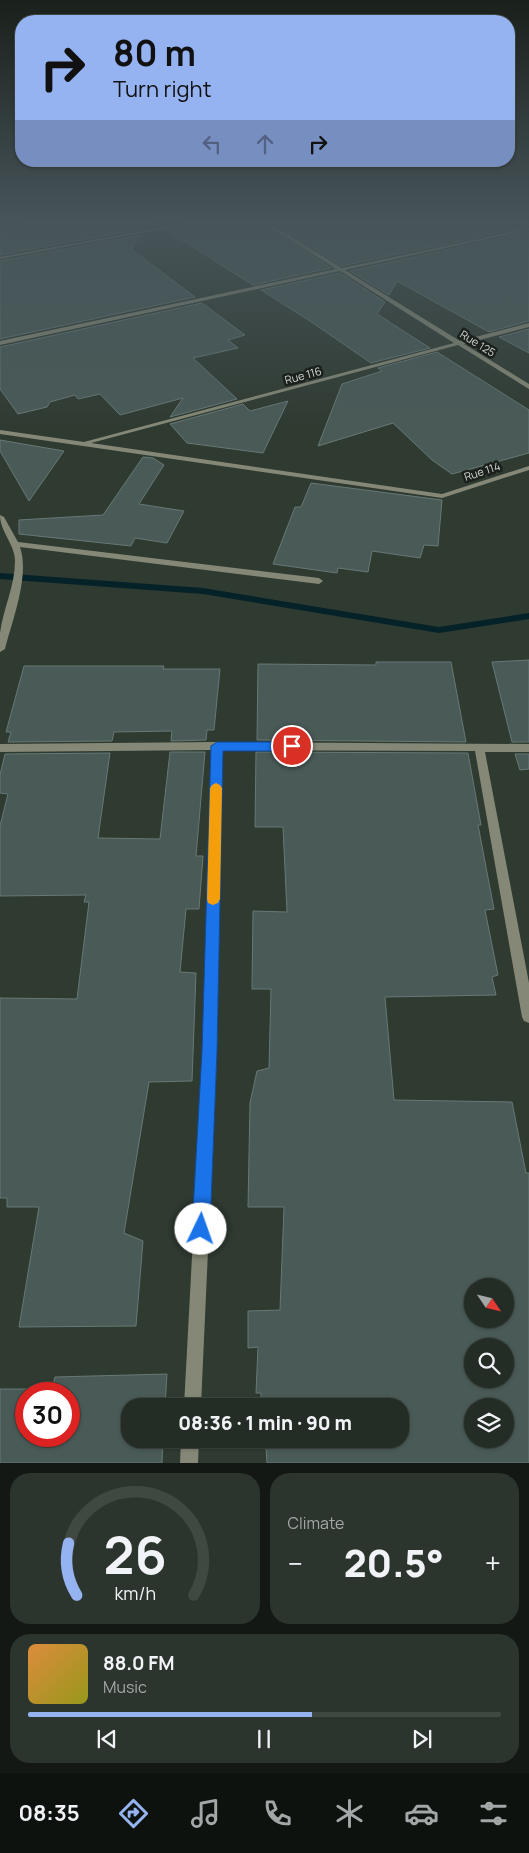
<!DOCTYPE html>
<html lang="en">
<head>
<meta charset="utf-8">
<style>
	body { margin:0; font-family:Manrope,sans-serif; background:#2b342d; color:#f1f3f6; height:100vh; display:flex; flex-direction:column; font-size:19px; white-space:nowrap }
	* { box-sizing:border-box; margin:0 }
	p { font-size:16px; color:#a3a7a7 }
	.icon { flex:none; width:28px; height:28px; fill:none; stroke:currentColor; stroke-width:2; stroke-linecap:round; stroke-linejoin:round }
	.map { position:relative; height:1463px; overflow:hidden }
	.details { display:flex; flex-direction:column; gap:10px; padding:10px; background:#131814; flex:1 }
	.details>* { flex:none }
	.top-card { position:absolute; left:15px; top:15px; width:500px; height:152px; border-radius:20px; box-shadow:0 1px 4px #0004,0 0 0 1px #404842; background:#95b2f1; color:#111; overflow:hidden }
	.needle { width:32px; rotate:125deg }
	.fabs { position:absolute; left:464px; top:1278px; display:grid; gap:10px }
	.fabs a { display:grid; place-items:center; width:50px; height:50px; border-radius:50%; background:#232c25; box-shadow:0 1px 4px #0004,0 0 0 1px #404842; font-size:25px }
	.speed { position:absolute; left:15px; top:1382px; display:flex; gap:10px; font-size:25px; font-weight:700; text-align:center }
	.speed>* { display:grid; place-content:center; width:65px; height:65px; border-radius:50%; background:#232c25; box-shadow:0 1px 4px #0004,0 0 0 1px #404842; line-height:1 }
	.speed .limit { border:8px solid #d22; background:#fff; color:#111 }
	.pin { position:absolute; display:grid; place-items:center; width:42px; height:42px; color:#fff; margin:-21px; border:2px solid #fff; border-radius:50%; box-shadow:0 1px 5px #0007 }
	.me { position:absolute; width:55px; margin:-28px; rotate:3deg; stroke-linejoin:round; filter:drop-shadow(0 0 4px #0008) }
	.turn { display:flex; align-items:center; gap:18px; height:105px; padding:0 15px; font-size:22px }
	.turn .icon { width:65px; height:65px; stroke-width:2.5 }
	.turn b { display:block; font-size:35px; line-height:42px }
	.lanes { display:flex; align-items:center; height:48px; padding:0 15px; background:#0003; justify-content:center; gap:25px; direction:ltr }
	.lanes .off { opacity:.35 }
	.big { font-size:38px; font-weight:800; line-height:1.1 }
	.details .tile { flex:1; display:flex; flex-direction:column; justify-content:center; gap:8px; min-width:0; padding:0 18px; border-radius:20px; background:#2b342d }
	.details .dial { align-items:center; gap:0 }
	.dial svg { height:130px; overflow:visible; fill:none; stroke:#404842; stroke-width:7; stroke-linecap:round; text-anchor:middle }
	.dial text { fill:#f1f3f6; stroke:none }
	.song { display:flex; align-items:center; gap:15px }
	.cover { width:60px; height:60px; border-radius:8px; background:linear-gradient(135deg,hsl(30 70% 55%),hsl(60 70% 35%)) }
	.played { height:5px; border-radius:2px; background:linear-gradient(90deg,#95b2f1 60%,#404842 60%) }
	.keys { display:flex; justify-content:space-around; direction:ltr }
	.heat { display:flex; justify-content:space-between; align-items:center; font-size:28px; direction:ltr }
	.details .tiles { flex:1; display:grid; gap:10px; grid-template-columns:1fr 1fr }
	.tile:last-child { grid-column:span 2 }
	.trip { position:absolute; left:121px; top:1398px; width:288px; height:50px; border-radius:20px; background:#232c25; box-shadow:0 1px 4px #0004,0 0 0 1px #404842; font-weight:800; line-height:50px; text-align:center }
	.tabs { display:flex; height:80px; justify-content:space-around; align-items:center; background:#0e120f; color:#a3a7a7 }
	.tabs .icon { width:35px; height:35px }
	.tabs .selected { color:#95b2f1 }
	.tabs b { font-size:22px; color:#f1f3f6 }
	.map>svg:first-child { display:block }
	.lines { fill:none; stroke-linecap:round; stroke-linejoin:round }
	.stream { fill:#052229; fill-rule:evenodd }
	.building { fill:#495a57; stroke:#677976; fill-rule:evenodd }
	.minor { fill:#858876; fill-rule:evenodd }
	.route { fill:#1a73e8; stroke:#114b97 }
	.slow { fill:#f59e0b }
	.labels { text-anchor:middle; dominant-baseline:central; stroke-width:5; stroke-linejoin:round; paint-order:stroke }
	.far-street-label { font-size:11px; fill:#d2d9d3; stroke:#1b201c }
</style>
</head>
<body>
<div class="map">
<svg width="529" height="1463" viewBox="0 0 529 1463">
	<rect width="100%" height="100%" fill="#2f3a31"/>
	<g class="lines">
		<polygon class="stream" points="0,573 203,588 439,627 529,613 529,619 439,633 203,594 0,579"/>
	</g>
	<g class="building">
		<polygon points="42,221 150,221 145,228 0,255 0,228"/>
		<polygon points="207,221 259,221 331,268 253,285 166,230 205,223"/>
		<polygon points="269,221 529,221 529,226 342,266"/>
		<polygon points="529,232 529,321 489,332 397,281 389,295 350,271"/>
		<polygon points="141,235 131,249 195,297 0,339 0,261"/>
		<polygon points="340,273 385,302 377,314 430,348 371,363 310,321 261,290"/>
		<polygon points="202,303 245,335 228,340 238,348 193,358 237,399 170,417 183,398 120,415 100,394 78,399 75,395 50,402 47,407 18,414 0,389 0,347"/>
		<polygon points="529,329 529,353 499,337"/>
		<polygon points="437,352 529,410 529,453 452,474 432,460 393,423 318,446 342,384 382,371 378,368"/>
		<polygon points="288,401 263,453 187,443 170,424 243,404 250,411"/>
		<polygon points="0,440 64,451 29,501 0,451"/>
		<polygon points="143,457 153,458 164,465 139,504 184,511 167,543 135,538 131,546 19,534 19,520 103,515"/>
		<polygon points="311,483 442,500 438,546 424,545 420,558 372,551 368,572 338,568 337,573 273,564 295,507 301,507"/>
		<polygon points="529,660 529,742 512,742 492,662"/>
		<polygon points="376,662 451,662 466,742 257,740 258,664 376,665"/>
		<polygon points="24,666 164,666 163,669 220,669 214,730 207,730 206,740 171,741 172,731 114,732 112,741 8,742 11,732 6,732"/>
		<polygon points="170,752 205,752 196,856 203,856 199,909 186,909 180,972 196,973 192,1081 149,1082 124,1233 143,1241 136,1326 19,1327 39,1207 7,1207 7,1198 0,1198 0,998 77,999 89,902 84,902 86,895 0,896 0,826 8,794 0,793 0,775 5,754 110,753 98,838 160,839"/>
		<path d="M256,752L468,753L481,825H478L494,909L485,910L498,975L492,977L496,995L385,997L394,1100L512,1102L526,1173H529V1463H267L266,1448L261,1439H400V1406H261V1393H256L258,1347L248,1348V1311L280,1310L284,1207H248L250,1103L257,1071L269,1068L271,989H252L253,911L287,912L283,827H255ZM472,1286H505V1319H472ZM472,1346H505V1379H472ZM472,1406H505V1439H472Z"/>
		<polygon points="515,754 529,754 529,769 520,770"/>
		<path d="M167,1374L165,1406H130V1439H163L162,1463H0V1389H52L55,1377ZM26,1394H69V1436H26Z"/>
	</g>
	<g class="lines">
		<g class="minor">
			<polygon points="196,221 205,221 0,259 0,257"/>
			<polygon points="261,221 266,221 342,268 529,228 529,230 345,270 460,341 529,323 529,327 464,344 529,384 529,389 458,345 91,443 442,494 529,466 529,470 442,498 0,434 0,430 84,442 454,343 340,271 0,345 0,341 336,269"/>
			<path d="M0,515L4,517L18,542L319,578L323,581L319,584L20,547C30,576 12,621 5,649L0,652C0,646 0,639 0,633C3,609 15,586 15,561C15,544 0,532 0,515Z"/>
			<polygon points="217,742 529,744 529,752 485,752 529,983 529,1023 524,1021 522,1017 475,751 222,750 217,1051 201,1406 184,1406 203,1051 212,750 0,752 0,744"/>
			<polygon points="181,1439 199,1439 198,1463 180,1463"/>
		</g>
	</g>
	<linearGradient id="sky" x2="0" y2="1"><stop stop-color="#1a201b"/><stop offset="0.52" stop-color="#47555a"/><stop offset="1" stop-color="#47555a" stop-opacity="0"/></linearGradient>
	<rect width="529" height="426" fill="url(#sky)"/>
	<polygon class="route" points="217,742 292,742 298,746 292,751 223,751 217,1051 210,1229 207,1235 201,1237 195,1235 192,1229 202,1051 211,746"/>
	<polygon class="slow" points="216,783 220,785 222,788 220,899 218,903 213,905 208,903 207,899 210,788 212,785"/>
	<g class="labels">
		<g class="far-street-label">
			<text transform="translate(478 343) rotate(32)">Rue 125</text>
			<text transform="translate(303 375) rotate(-15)">Rue 116</text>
			<text transform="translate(482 471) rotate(-18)">Rue 114</text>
		</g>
	</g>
</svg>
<div class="fabs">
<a><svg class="needle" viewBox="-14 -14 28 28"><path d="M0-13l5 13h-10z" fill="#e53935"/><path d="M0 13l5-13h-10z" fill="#a3a7a7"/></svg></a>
<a><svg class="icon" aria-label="search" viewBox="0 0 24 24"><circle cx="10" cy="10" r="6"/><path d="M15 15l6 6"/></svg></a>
<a><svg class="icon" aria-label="layers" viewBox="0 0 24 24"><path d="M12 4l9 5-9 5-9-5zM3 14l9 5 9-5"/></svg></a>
</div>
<div class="speed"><div class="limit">30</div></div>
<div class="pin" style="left:292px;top:746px;background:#d93025"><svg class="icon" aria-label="arrive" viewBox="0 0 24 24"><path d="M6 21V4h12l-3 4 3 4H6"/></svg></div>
<svg class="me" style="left:201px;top:1229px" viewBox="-20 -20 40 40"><circle r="19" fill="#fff"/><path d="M0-13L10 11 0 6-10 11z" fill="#1a73e8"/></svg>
<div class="trip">08:36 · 1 min · 90 m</div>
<div class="top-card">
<div class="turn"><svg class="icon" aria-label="right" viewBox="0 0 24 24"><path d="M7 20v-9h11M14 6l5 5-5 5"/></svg><div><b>80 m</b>Turn right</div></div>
<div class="lanes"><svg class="icon off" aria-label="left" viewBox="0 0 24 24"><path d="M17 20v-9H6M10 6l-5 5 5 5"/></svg><svg class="icon off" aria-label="ahead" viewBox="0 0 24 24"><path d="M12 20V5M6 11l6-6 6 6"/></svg><svg class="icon" aria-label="right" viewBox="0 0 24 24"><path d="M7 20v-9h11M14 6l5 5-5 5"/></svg></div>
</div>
</div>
<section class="details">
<div class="tiles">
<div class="tile dial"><svg viewBox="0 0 100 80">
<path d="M14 69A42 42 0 1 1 86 69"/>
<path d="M14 69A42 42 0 0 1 9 37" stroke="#95b2f1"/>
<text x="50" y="56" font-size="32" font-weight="700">26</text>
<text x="50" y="72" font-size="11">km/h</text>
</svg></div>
<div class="tile"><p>Climate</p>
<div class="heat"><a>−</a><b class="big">20.5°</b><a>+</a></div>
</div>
<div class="tile">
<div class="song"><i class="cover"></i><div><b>88.0 FM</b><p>Music</p></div></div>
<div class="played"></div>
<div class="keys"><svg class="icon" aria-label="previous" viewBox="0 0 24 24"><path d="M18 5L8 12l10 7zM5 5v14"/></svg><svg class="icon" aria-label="pause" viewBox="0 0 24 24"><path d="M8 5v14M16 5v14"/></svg><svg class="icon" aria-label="next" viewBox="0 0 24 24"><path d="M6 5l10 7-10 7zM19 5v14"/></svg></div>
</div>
</div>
</section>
<nav class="tabs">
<b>08:35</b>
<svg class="icon selected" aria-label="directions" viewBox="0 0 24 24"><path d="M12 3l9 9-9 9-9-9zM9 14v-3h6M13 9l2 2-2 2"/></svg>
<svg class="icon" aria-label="music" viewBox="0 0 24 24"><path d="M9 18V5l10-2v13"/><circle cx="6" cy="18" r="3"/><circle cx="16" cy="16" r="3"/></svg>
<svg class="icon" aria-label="phone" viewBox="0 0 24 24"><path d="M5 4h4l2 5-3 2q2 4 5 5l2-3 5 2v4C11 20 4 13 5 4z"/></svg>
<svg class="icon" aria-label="climate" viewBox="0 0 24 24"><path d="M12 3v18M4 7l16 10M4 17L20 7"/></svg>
<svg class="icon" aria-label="car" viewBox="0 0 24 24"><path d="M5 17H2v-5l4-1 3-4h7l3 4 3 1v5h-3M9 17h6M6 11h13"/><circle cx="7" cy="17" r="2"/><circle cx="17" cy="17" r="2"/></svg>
<svg class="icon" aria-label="filters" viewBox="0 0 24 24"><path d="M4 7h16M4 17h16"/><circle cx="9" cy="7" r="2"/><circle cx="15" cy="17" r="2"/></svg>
</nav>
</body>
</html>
